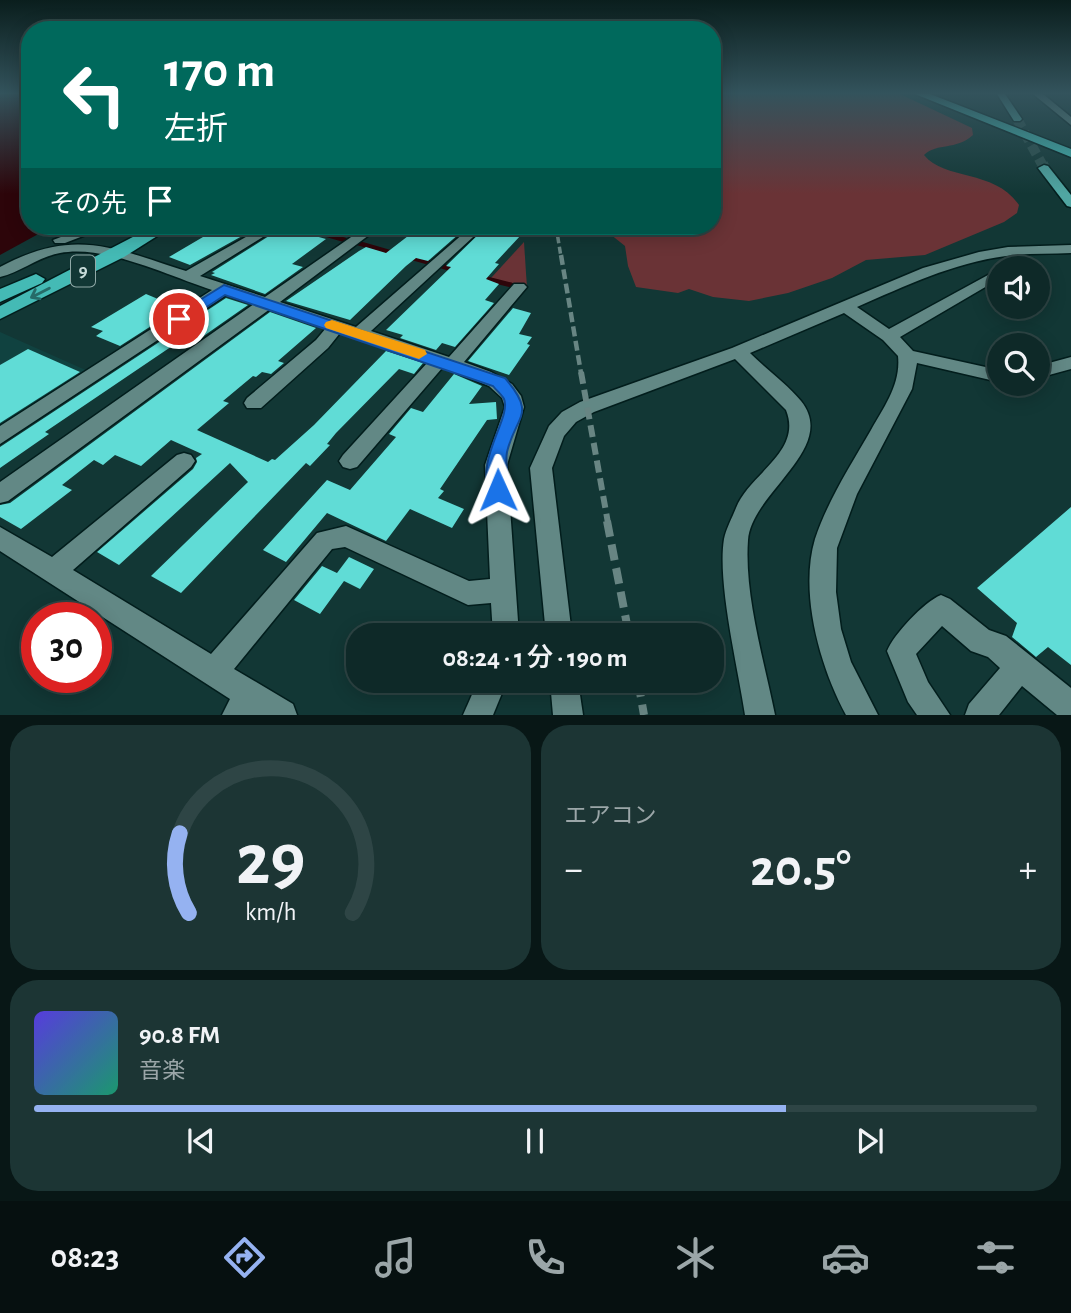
<!DOCTYPE html>
<html lang="ja">
<head>
<meta charset="utf-8">
<style>
	body { margin:0; font-family:"Alegreya Sans","Noto Sans JP",sans-serif; background:#1c3534; color:#f1f3f6; height:100vh; display:flex; flex-direction:column; font-size:26px; white-space:nowrap }
	* { box-sizing:border-box; margin:0 }
	p { font-size:23px; color:#9ba6a8 }
	.icon { flex:none; width:38px; height:38px; fill:none; stroke:currentColor; stroke-width:2; stroke-linecap:round; stroke-linejoin:round }
	.map { position:relative; height:715px; overflow:hidden }
	.drawer { display:flex; flex-direction:column; gap:10px; padding:10px; background:#081716; flex:1 }
	.drawer>* { flex:none }
	.top-card { position:absolute; left:21px; top:21px; width:700px; height:214px; border-radius:28px; box-shadow:0 4px 18px #0003,0 0 0 2px #2e4545; background:#00695c; color:#fff; overflow:hidden }
	.buttons { position:absolute; left:987px; top:256px; display:grid; gap:14px }
	.buttons a { display:grid; place-items:center; width:63px; height:63px; border-radius:50%; background:#0e2928; box-shadow:0 4px 18px #0003,0 0 0 2px #2e4545; font-size:35px }
	.speed { position:absolute; left:21px; top:602px; display:flex; gap:14px; font-size:35px; font-weight:700; text-align:center }
	.speed>* { display:grid; place-content:center; width:91px; height:91px; border-radius:50%; background:#0e2928; box-shadow:0 4px 18px #0003,0 0 0 2px #2e4545; line-height:1 }
	.speed .limit { border:10px solid #d22; background:#fff; color:#111 }
	.pin { position:absolute; display:grid; place-items:center; width:60px; height:60px; color:#fff; margin:-30px; border:4px solid #fff; border-radius:50%; box-shadow:0 2px 7px #0007 }
	.me { position:absolute; width:77px; margin:-38px; rotate:359deg; stroke-linejoin:round; filter:drop-shadow(0 0 5px #0008) }
	.turn { display:flex; align-items:center; gap:24px; height:147px; padding:0 28px; font-size:32px }
	.turn .icon { width:91px; height:91px; stroke-width:2.5 }
	.turn b { display:block; font-size:49px; line-height:60px }
	.then { display:flex; align-items:center; height:66px; padding:0 28px; background:#0003; gap:14px; font-size:26px }
	.big { font-size:52px; font-weight:600; line-height:1.1 }
	.drawer .card { flex:1; display:flex; flex-direction:column; justify-content:center; gap:10px; min-width:0; padding:0 24px; border-radius:28px; background:#1c3534 }
	.drawer .dial { align-items:center; gap:0 }
	.dial svg { height:182px; overflow:visible; fill:none; stroke:#2e4545; stroke-width:7; stroke-linecap:round; text-anchor:middle }
	.dial text { fill:#f1f3f6; stroke:none }
	.song { display:flex; align-items:center; gap:21px }
	.cover { width:84px; height:84px; border-radius:10px; background:linear-gradient(135deg,hsl(250 70% 55%),hsl(160 70% 35%)) }
	.played { height:7px; border-radius:4px; background:linear-gradient(90deg,#95b2f1 75%,#2e4545 75%) }
	.keys { display:flex; justify-content:space-around; direction:ltr }
	.heat { display:flex; justify-content:space-between; align-items:center; font-size:38px; direction:ltr }
	.drawer .tiles { flex:1; display:grid; gap:10px; grid-template-columns:1fr 1fr }
	.card:last-child { grid-column:span 2 }
	.trip { position:absolute; left:346px; top:623px; width:378px; height:70px; border-radius:28px; background:#0e2928; box-shadow:0 4px 18px #0003,0 0 0 2px #2e4545; font-weight:600; line-height:70px; text-align:center }
	.tabs { display:flex; height:112px; justify-content:space-around; align-items:center; background:#061010; color:#9ba6a8 }
	.tabs .icon { width:49px; height:49px }
	.tabs .selected { color:#95b2f1 }
	.tabs b { font-size:32px; color:#f1f3f6 }
	.map>svg:first-child { display:block }
	.built { fill:#104240 }
	.green { fill:#6a3336 }
	.water { fill:#2d050a }
	.lines { fill:none; stroke-linecap:round; stroke-linejoin:round }
	.stream-far1 { stroke:#2d050a; stroke-width:4.5 }
	.stream { stroke:#2d050a; stroke-width:5 }
	.building { fill:#60dcd6 }
	.major-tunnel-far1 { stroke:#2d504e; stroke-width:10; stroke-dasharray:10 5; stroke-linecap:butt }
	.major-tunnel { stroke:#2d504e; stroke-width:12; stroke-dasharray:12 6; stroke-linecap:butt }
	.minor-casing { stroke:#021d1c; stroke-width:3 }
	.major-casing { stroke:#021d1c; stroke-width:3 }
	.highway-casing { stroke:#021d1c; stroke-width:3 }
	.minor { fill:#628885; fill-rule:evenodd }
	.major { fill:#50a6a2; fill-rule:evenodd }
	.highway { fill:#44bab5; fill-rule:evenodd }
	.rail-far3 { stroke:#688583; stroke-width:3.5; stroke-dasharray:7 3.5; stroke-linecap:butt }
	.rail-far2 { stroke:#688583; stroke-width:4.5; stroke-dasharray:10 4.5; stroke-linecap:butt }
	.rail-far1 { stroke:#688583; stroke-width:6; stroke-dasharray:12 6; stroke-linecap:butt }
	.rail { stroke:#688583; stroke-width:8; stroke-dasharray:16 8; stroke-linecap:butt }
	.oneway { stroke:#266b68 }
	.route { fill:#1a73e8; stroke:#114b97; stroke-width:2 }
	.slow { fill:#f59e0b }
	.labels { text-anchor:middle; dominant-baseline:central; stroke-width:7; stroke-linejoin:round; paint-order:stroke }
	.shield { fill:#123735; stroke:#91aaa8; stroke-width:2 }
	.shield-label { font-size:19px; font-weight:bold; fill:#c7dbd9 }
</style>
</head>
<body>
<div class="map">
<svg width="1071" height="715" viewBox="0 0 1071 715">
	<rect width="100%" height="100%" fill="#123735"/>
	<polygon class="built" points="0,332 90,372 0,430"/>
	<g class="green">
		<path d="M712,94H900L972,128L973,135C955,151 938,142 924,155C945,181 995,169 1019,205L1017,213L1004,222L925,255L866,260L832,278L788,293L749,301L713,297L689,289L678,293L636,287L628,266L625,246L600,226H712Z"/>
		<polygon points="524,242 527,288 491,278"/>
	</g>
	<polygon class="water" points="0,94 30,94 30,226 53,226 0,255"/>
	<g class="lines">
		<g class="stream-far1">
			<polyline points="296,226 345,240"/>
			<polyline points="358,243 396,254"/>
		</g>
		<g class="stream">
			<polyline points="410,257 428,262"/>
			<polyline points="442,266 455,270"/>
			<polyline points="479,277 511,285"/>
		</g>
	</g>
	<g class="building">
		<polygon points="179,226 260,226 190,265 169,257 203,237 178,230"/>
		<polygon points="281,226 308,231 304,233 326,239 292,264 303,267 265,294 211,275 215,273 212,272 280,229"/>
		<polygon points="421,226 468,226 428,261 416,258 406,266 350,320 286,301 359,251 366,247 386,253"/>
		<polygon points="487,226 522,226 514,233 521,235 495,263 499,264 486,279 499,284 485,300 494,303 455,347 442,343 436,350 400,338 403,335 386,330 451,267 446,266"/>
		<polygon points="146,294 158,299 164,295 187,303 120,346 96,336 103,331 91,327"/>
		<polygon points="226,298 248,305 195,342 184,338 45,432 49,434 0,468 0,447"/>
		<polygon points="513,308 531,313 519,334 532,337 527,344 530,345 509,375 468,361"/>
		<polygon points="270,312 316,328 278,361 284,363 271,374 262,372 256,377 253,376 223,401 229,403 197,430 268,462 272,459 275,460 314,425 386,351 423,363 414,374 399,369 336,433 327,444 330,445 310,466 306,463 181,593 151,576 248,482 230,463 119,565 97,552 193,469 197,462 196,458 202,454 171,440 141,466 115,455 103,465 94,460 62,485 72,490 21,529 0,517 0,505 10,503"/>
		<polygon points="28,349 80,372 0,423 0,365"/>
		<polygon points="454,374 482,386 469,404 496,402 497,419 487,420 440,489 444,491 438,498 464,509 452,528 410,509 386,541 327,513 286,562 263,550 327,480 350,490 396,437 389,434 411,408 423,412"/>
		<polygon points="1071,507 1071,665 1048,647 1036,657 1012,637 1017,623 977,588"/>
		<polygon points="349,557 374,569 360,589 344,581 320,614 294,600 322,566 337,573"/>
	</g>
	<g class="lines">
		<polyline class="major-tunnel-far1" points="1017,119 1043,166"/>
		<polyline class="major-tunnel" points="1042,164 1044,168"/>
		<defs>
			<g id="minor">
				<polygon points="1033,94 1043,94 1071,117 1071,125"/>
				<polygon points="90,226 109,226 65,243 55,243 53,240"/>
				<path d="M265,226L279,227L200,276L265,297L367,226H381L280,302L356,327L472,226H485L371,331L449,357L514,284H524L527,287L464,362L491,372L512,384L521,396L524,407L507,465L519,635H493L491,603L468,605L345,547L332,549L234,669L293,704L297,715H222L230,699L0,551V527L52,557L177,455L184,453L191,455L195,461L191,467L73,570L211,654L317,533L346,526L469,581L490,579L485,465L505,407L502,398L489,386L443,367L357,467L350,469L343,467L339,461L343,455L428,362L340,333L328,348L261,408H247L244,403L247,398L316,340L326,328L270,309L8,501L0,503V482L254,304L226,295L0,444V426L212,290C169,276 104,244 60,253C38,257 21,272 0,277V267C74,227 113,248 186,271Z"/>
				<path d="M1071,245V253C1049,254 1027,253 1006,256C953,263 905,286 857,307L889,329L999,269V279L900,337L913,351L999,370V382L917,363L912,389L857,494L837,548L836,592L841,629L851,662L878,715H846C820,667 799,593 815,539C828,500 851,465 871,430C884,407 901,384 898,356L883,340L844,313L750,353C766,369 787,384 801,401C839,448 751,493 748,540C744,595 764,660 775,715H745C738,668 717,583 724,539C726,529 732,518 736,508C749,474 803,452 786,410L735,359L594,412L576,422L564,436L552,468L572,635H546L530,468L549,426L562,412L580,402L732,348L923,268L979,252L1008,247Z"/>
				<polygon points="1071,357 1071,369 1038,378 1038,366"/>
				<path d="M941,595L950,599L989,630L1006,636L1071,688V715H1057L1022,686L999,715H965L969,704L1000,668L988,657L971,651L942,626L916,654L928,682L950,715H917L908,702L887,651C894,634 924,602 941,595Z"/>
				<polygon points="478,681 507,681 493,715 463,715"/>
				<polygon points="550,681 578,681 583,715 553,715"/>
			</g>
			<g id="major">
				<polygon points="997,94 1005,94 1022,119 1020,121 1014,121"/>
				<polygon points="1044,165 1048,166 1071,195 1071,207 1067,206 1038,168"/>
			</g>
			<g id="highway">
				<polygon points="915,94 930,94 1071,149 1071,157"/>
				<polygon points="154,226 173,226 124,257 0,319 0,306"/>
				<polygon points="36,274 45,279 42,283 0,302 0,289"/>
			</g>
		</defs>
		<use href="#minor" class="minor-casing"/>
		<use href="#major" class="major-casing"/>
		<use href="#highway" class="highway-casing"/>
		<use href="#minor" class="minor"/>
		<use href="#major" class="major"/>
		<use href="#highway" class="highway"/>
		<polyline class="rail-far3" points="556,226 561,257"/>
		<polyline class="rail-far2" points="561,255 581,373"/>
		<polyline class="rail-far1" points="581,372 608,523"/>
		<g class="rail">
			<polyline points="607,521 629,635"/>
			<polyline points="638,681 644,715"/>
		</g>
	</g>
	<defs><path id="oneway-shaft" d="M-6 0H5M1.5-3L5.5 0L1.5 3" fill="none" stroke-width="1.6" stroke-linecap="round" stroke-linejoin="round" transform="scale(1.75)"/></defs>
	<use class="oneway" href="#oneway-shaft" transform="translate(40 293) rotate(153)"/>
	<linearGradient id="sky" x2="0" y2="1"><stop stop-color="#0a1e1d"/><stop offset="0.48" stop-color="#33535c"/><stop offset="1" stop-color="#33535c" stop-opacity="0"/></linearGradient>
	<rect width="1071" height="194" fill="url(#sky)"/>
	<path class="route" d="M224,285L505,378C537,415 516,415 507,452C504,467 512,482 505,496L498,498L491,496C473,461 512,418 504,399C502,395 496,390 493,386L225,295L184,322H174L172,319L174,316Z"/>
	<polygon class="slow" points="332,320 425,350 427,354 419,359 326,328 324,325 326,322"/>
	<g class="labels">
		<rect class="shield" x="71" y="255.5" width="24" height="31" rx="5"/>
		<g class="shield-label">
			<text x="83" y="271">9</text>
		</g>
	</g>
</svg>
<div class="buttons">
<a><svg class="icon" aria-label="sound" viewBox="0 0 24 24"><path d="M4 9h4l5-4v14l-5-4H4zM17 9q2 3 0 6"/></svg></a>
<a><svg class="icon" aria-label="search" viewBox="0 0 24 24"><circle cx="10" cy="10" r="6"/><path d="M15 15l6 6"/></svg></a>
</div>
<div class="speed"><div class="limit">30</div></div>
<div class="pin" style="left:179px;top:319px;background:#d93025"><svg class="icon" aria-label="arrive" viewBox="0 0 24 24"><path d="M6 21V4h12l-3 4 3 4H6"/></svg></div>
<svg class="me" style="left:498px;top:490px" viewBox="-20 -20 40 40"><path d="M0-17L14 15 0 8-14 15z" fill="#1a73e8" stroke="#fff" stroke-width="4"/></svg>
<div class="trip">08:24 · 1 分 · 190 m</div>
<div class="top-card">
<div class="turn"><svg class="icon" aria-label="left" viewBox="0 0 24 24"><path d="M17 20v-9H6M10 6l-5 5 5 5"/></svg><div><b>170 m</b>左折</div></div>
<div class="then">その先<svg class="icon" aria-label="arrive" viewBox="0 0 24 24"><path d="M6 21V4h12l-3 4 3 4H6"/></svg></div>
</div>
</div>
<section class="drawer">
<div class="tiles">
<div class="card dial"><svg viewBox="0 0 100 80">
<path d="M14 69A42 42 0 1 1 86 69"/>
<path d="M14 69A42 42 0 0 1 10 34" stroke="#95b2f1"/>
<text x="50" y="56" font-size="32" font-weight="700">29</text>
<text x="50" y="72" font-size="11">km/h</text>
</svg></div>
<div class="card"><p>エアコン</p>
<div class="heat"><a>−</a><b class="big">20.5°</b><a>+</a></div>
</div>
<div class="card">
<div class="song"><i class="cover"></i><div><b>90.8 FM</b><p>音楽</p></div></div>
<div class="played"></div>
<div class="keys"><svg class="icon" aria-label="previous" viewBox="0 0 24 24"><path d="M18 5L8 12l10 7zM5 5v14"/></svg><svg class="icon" aria-label="pause" viewBox="0 0 24 24"><path d="M8 5v14M16 5v14"/></svg><svg class="icon" aria-label="next" viewBox="0 0 24 24"><path d="M6 5l10 7-10 7zM19 5v14"/></svg></div>
</div>
</div>
</section>
<nav class="tabs">
<b>08:23</b>
<svg class="icon selected" aria-label="directions" viewBox="0 0 24 24"><path d="M12 3l9 9-9 9-9-9zM9 14v-3h6M13 9l2 2-2 2"/></svg>
<svg class="icon" aria-label="music" viewBox="0 0 24 24"><path d="M9 18V5l10-2v13"/><circle cx="6" cy="18" r="3"/><circle cx="16" cy="16" r="3"/></svg>
<svg class="icon" aria-label="phone" viewBox="0 0 24 24"><path d="M5 4h4l2 5-3 2q2 4 5 5l2-3 5 2v4C11 20 4 13 5 4z"/></svg>
<svg class="icon" aria-label="climate" viewBox="0 0 24 24"><path d="M12 3v18M4 7l16 10M4 17L20 7"/></svg>
<svg class="icon" aria-label="car" viewBox="0 0 24 24"><path d="M5 17H2v-5l4-1 3-4h7l3 4 3 1v5h-3M9 17h6M6 11h13"/><circle cx="7" cy="17" r="2"/><circle cx="17" cy="17" r="2"/></svg>
<svg class="icon" aria-label="filters" viewBox="0 0 24 24"><path d="M4 7h16M4 17h16"/><circle cx="9" cy="7" r="2"/><circle cx="15" cy="17" r="2"/></svg>
</nav>
</body>
</html>
